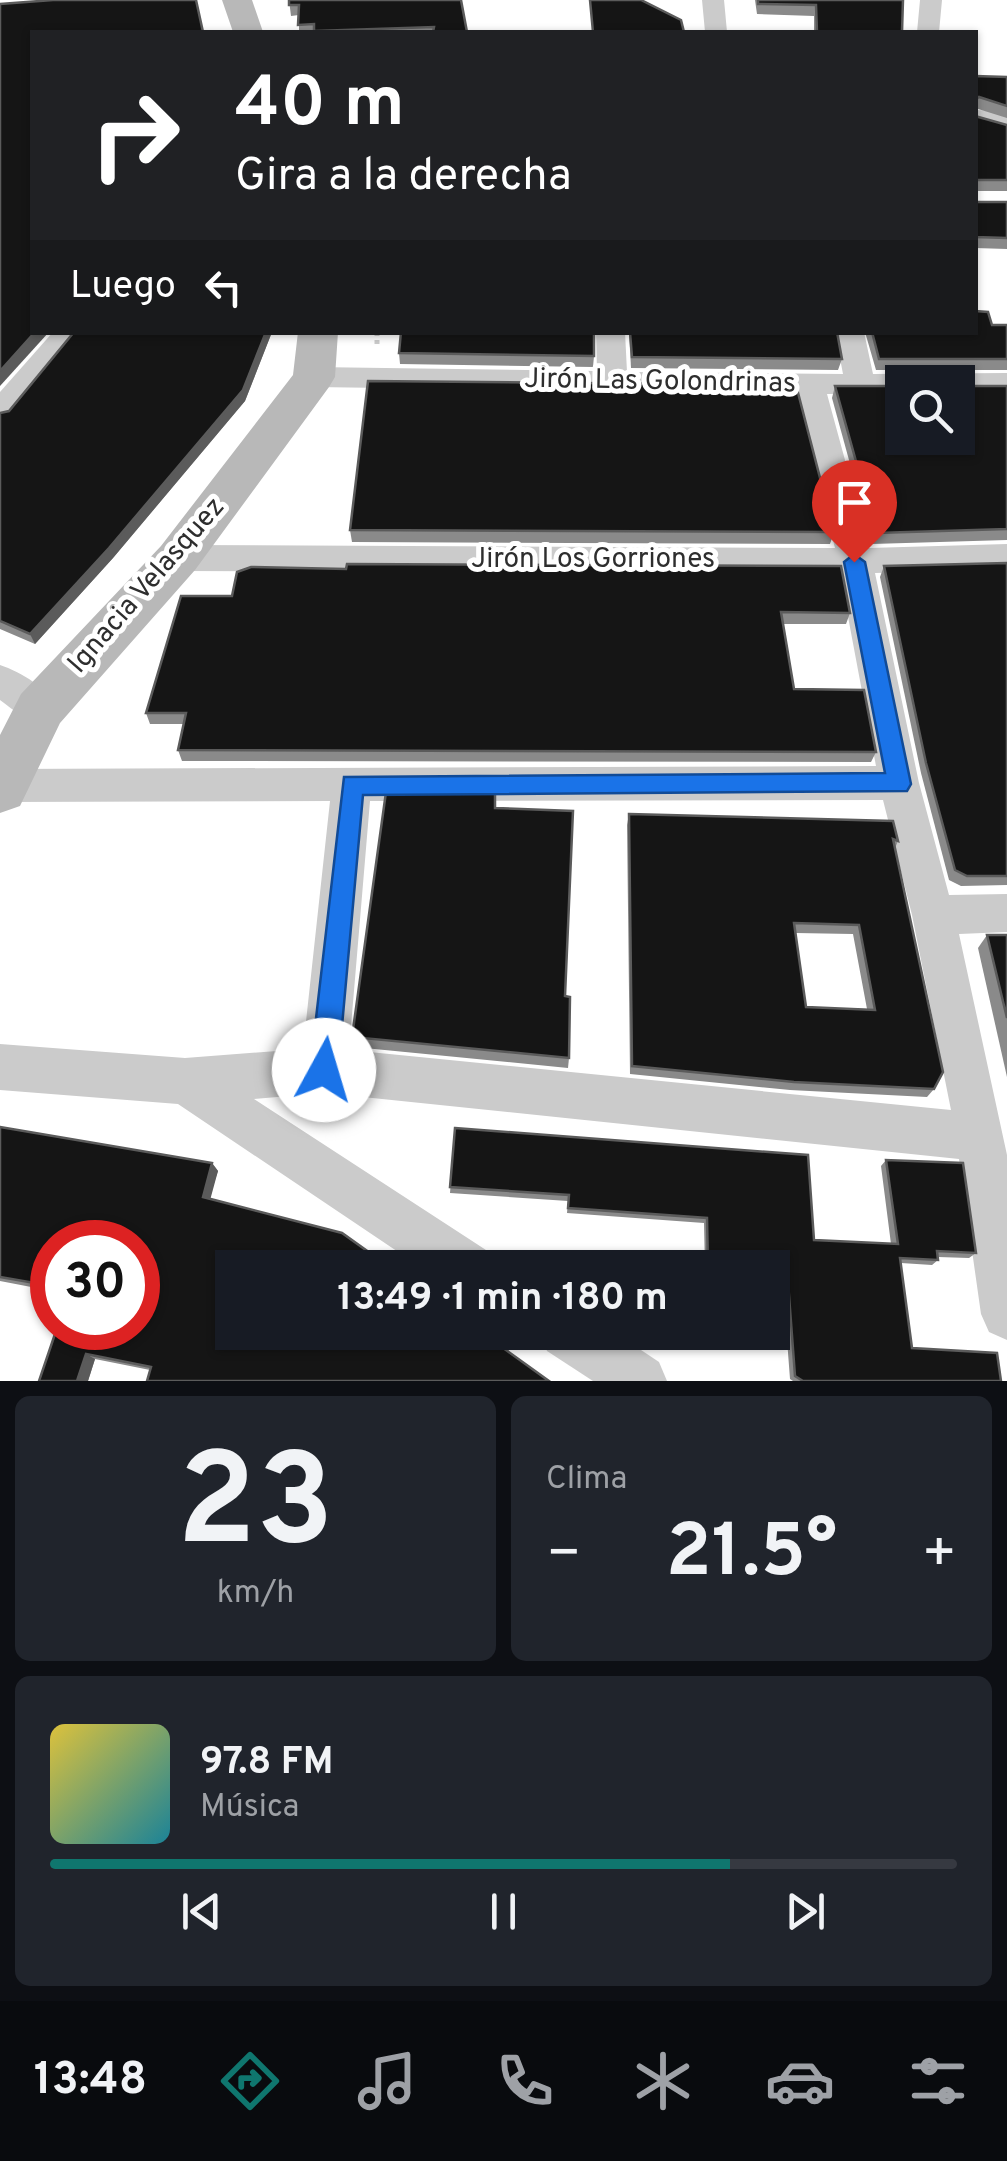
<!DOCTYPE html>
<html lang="es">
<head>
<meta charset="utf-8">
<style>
	body { margin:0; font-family:Overpass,sans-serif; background:#20242c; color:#f1f3f6; height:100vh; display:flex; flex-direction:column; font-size:38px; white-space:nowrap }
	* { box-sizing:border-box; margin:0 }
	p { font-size:32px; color:#9ea1a6 }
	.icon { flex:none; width:55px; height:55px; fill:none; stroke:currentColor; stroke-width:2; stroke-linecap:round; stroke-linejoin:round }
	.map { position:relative; height:1381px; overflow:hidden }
	.drawer { display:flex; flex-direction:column; gap:15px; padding:15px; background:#0d0f14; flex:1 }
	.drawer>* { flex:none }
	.banner { position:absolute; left:30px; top:30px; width:948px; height:305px; border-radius:0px; box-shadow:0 2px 8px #0004; background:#202124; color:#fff; overflow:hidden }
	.fabs { position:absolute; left:885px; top:365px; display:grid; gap:20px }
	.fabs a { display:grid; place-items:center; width:90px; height:90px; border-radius:0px; background:#171b24; box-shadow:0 2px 8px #0004; font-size:50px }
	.speed { position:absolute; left:30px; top:1220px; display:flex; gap:20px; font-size:50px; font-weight:700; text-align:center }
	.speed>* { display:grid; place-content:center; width:130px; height:130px; border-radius:50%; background:#171b24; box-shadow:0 2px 8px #0004; line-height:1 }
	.speed .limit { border:15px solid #d22; background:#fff; color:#111 }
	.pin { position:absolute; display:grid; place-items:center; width:85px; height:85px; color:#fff; margin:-102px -42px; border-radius:50% 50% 50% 0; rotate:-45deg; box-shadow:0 0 10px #0007 }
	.pin .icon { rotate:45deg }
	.me { position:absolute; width:110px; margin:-55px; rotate:6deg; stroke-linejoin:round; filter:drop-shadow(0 0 8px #0008) }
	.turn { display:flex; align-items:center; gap:35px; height:210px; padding:0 40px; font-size:45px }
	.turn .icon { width:130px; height:130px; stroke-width:2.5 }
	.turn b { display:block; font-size:70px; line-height:85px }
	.then { display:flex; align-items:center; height:95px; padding:0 40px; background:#0003; gap:20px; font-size:38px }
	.big { font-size:75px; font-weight:700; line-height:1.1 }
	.drawer .tile { flex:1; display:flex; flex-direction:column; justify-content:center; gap:15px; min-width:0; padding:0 35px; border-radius:15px; background:#20242c }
	.drawer .dial { align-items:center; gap:0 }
	.dial b { font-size:130px; line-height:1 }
	.song { display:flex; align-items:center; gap:30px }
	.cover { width:120px; height:120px; border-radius:15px; background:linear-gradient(135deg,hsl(50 70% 55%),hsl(190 70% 35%)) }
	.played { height:10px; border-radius:5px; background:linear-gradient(90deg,#0f766e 75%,#363941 75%) }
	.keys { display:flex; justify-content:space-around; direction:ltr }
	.heat { display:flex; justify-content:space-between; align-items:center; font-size:55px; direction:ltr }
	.drawer .tiles { flex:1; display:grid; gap:15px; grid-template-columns:1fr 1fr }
	.tile:last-child { grid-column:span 2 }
	.trip { position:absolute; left:215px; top:1250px; width:575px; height:100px; border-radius:0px; background:#171b24; box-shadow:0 2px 8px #0004; font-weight:700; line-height:100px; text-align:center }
	.tabs { display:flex; height:160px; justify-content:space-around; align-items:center; background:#090b0e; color:#9ea1a6 }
	.tabs .icon { width:70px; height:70px }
	.tabs .active { color:#0f766e }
	.tabs b { font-size:45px; color:#f1f3f6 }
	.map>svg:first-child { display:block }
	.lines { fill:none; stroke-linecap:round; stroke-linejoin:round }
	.path { stroke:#cbcbcb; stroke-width:5; stroke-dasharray:4 4; stroke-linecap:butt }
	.minor { fill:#cbcbcb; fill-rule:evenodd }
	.secondary { fill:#b8b8b8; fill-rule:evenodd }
	.wall { fill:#8a8a8a; fill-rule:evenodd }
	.shaded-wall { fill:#5b5b5b }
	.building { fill:#151515; stroke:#5b5b5b; stroke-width:2.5; fill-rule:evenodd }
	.route { fill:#1a73e8; stroke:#114b97; stroke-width:2.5 }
	.labels { text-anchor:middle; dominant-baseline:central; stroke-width:10; stroke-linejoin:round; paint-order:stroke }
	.street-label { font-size:28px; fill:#2e2e2e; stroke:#fff }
</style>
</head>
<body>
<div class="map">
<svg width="1007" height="1381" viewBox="0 0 1007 1381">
	<rect width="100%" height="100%" fill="#fff"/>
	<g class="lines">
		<polyline class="path" points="377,332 377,348"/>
		<g class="minor">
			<polygon points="702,0 724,0 727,32 705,32"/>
			<polygon points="920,0 942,0 939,32 917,32"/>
			<polygon points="975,110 1007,111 1007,125 975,124"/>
			<polygon points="53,332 83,332 11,419 0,422 0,392"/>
			<path d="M596,332H625L627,372L843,374L835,332H864L873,374L1007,373V393H958V382H902V393L827,394L869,548L1007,544V570L875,573L919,783L949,895L1007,894V932L959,934L1007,1155V1340L989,1332L981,1314L959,1159L324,1093L254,1099L486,1250L493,1268H422L178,1104L0,1090V1044L185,1058L303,1049L330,801L3,802L0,769L876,766L840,574L178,571L166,567L161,558L166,549L178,545L835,548L796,394L314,387L303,384L299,377L303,370L314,367L597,371ZM883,800L912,915L951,1110L349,1050L370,801Z"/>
			<path d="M0,665C21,672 49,689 59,709L53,720C31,727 18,713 0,700Z"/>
			<polygon points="540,1332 614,1332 659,1362 667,1381 593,1381 547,1351"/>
		</g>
		<g class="secondary">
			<polygon points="222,0 252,0 263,32 233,32"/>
			<polygon points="298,332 338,332 335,377 329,387 195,570 60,723 20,806 0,813 0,735 21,694 161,546 293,375"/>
		</g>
	</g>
	<g class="wall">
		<polygon points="289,0 467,32 299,32 299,15 291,16"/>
		<polygon points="755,0 903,0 902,32 814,32 814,16 757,14"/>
		<polygon points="975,76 1007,77 1007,118 975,108 975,116 1007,125 1007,191 976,191 976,202 1007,202 1007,249 975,248"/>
		<polygon points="992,325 1007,325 1007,370 876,370 865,332 975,332"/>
		<polygon points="74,332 272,332 245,401 113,558 35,644 0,629 0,413 9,411"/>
		<polygon points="629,332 837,332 842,359 838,370 631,368"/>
		<polygon points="399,353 594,356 593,367 400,364"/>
		<polygon points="835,386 1007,386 1007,540 872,544 832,398"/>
		<polygon points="350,530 834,532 830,544 352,542"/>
		<polygon points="1007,563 1007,885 961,886 949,880 921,773 880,577 884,566"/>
		<polygon points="181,596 850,613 846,624 783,624 794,689 876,752 871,762 182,761 178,750 184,724 150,724 146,713"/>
		<polygon points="495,808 565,996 569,1058 568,1068 354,1047 352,1037"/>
		<path d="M629,814L893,821L898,841L895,848L934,1089L927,1097L790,1090L630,1074L627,825ZM796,933L853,934L867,1009L806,1007Z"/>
		<polygon points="987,935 1007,935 1007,1077 978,948"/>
		<polygon points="0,1127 212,1163 218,1171 150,1370 95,1359 88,1381 39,1381 138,1328 52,1242 52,1291 0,1281"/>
		<polygon points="455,1128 814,1240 891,1244 881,1166 886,1160 976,1253 969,1258 938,1257 938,1260 932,1265 901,1263 912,1348 1001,1381 793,1381 790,1379 783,1287 772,1286 772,1268 705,1268 704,1223 567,1213 568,1201 450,1193"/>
	</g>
	<g class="shaded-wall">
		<polygon points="35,332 49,332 0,386 0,371"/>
		<polygon points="266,332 272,332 245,401 113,558 35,644 30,634"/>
		<polygon points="212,1163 218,1171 209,1204 203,1197"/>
		<polygon points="86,1354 95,1359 88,1381 77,1381"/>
	</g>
	<g class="building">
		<polygon points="53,0 196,0 203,32 32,32 32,332 35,332 0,371 0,4"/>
		<polygon points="289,0 461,0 467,32 433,32 434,27 314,31 314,24 298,25 299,5 289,5"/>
		<polygon points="590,0 641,0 681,20 684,32 593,32"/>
		<polygon points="758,0 903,0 902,32 817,32 816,5 758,4"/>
		<polygon points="975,76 1007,77 1007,106 979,97 975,100"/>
		<polygon points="975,107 975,116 1007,125 1007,180 976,180 976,202 1007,202 1007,238 975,237"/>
		<polygon points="975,311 988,312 992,325 1007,325 1007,359 879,359 872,332 975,332"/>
		<polygon points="74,332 266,332 243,390 109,548 30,634 0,621 0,413 9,411"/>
		<polygon points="401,332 594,332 594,356 399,353"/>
		<polygon points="630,332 837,332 842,359 632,357"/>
		<polygon points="909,375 958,375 962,386 1007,386 1007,529 876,533 835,386 902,386 902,438 958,438 958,382 907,382"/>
		<polygon points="368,381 796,385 834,532 350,530"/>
		<polygon points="1007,563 1007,876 967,876 955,870 926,763 884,566"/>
		<polygon points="347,564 841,566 850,613 781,612 794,689 864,690 876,752 178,750 186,713 146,713 181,596 232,596 237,572 251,567 346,569"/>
		<polygon points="386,792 495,792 495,808 573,811 565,996 570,997 569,1058 352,1037"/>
		<path d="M629,814L893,821L898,841L893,839L943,1072L934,1089L794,1082L632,1066ZM794,923L859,925L875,1010L806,1007Z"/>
		<polygon points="987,935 1007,935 1007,1018"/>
		<polygon points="0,1127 212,1163 203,1197 342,1233 391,1268 232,1268 232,1332 481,1332 549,1381 147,1381 151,1367 86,1354 77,1381 39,1381 57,1328 138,1328 138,1242 52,1242 52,1286 0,1277"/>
		<polygon points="455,1128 808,1155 814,1240 898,1244 886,1160 963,1163 976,1253 937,1251 938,1260 900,1258 912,1348 997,1353 1001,1381 803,1381 795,1376 788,1282 772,1281 772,1268 708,1268 707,1218 568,1208 569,1195 450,1187"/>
	</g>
	<polygon class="route" points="854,554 865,562 911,784 907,791 363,795 338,1070 334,1079 324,1083 314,1079 310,1070 344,777 885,773 844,562"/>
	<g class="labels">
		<g class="street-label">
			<text transform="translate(660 382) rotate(1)">Jirón Las Golondrinas</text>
			<text x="593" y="560">Jirón Los Gorriones</text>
			<text transform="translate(147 586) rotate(-49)">Ignacia Velasquez</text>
		</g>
	</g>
</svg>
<div class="fabs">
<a><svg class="icon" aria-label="search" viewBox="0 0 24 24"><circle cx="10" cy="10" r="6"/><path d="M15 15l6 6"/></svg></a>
</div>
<div class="speed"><div class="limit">30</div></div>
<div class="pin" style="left:854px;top:562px;background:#d93025"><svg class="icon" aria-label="arrive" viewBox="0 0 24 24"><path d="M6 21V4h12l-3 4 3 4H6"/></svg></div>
<svg class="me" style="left:324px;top:1070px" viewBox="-20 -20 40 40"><circle r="19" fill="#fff"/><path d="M0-13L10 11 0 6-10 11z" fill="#1a73e8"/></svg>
<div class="trip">13:49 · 1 min · 180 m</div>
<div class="banner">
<div class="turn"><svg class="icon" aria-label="right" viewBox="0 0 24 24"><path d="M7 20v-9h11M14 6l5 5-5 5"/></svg><div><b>40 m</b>Gira a la derecha</div></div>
<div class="then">Luego<svg class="icon" aria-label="left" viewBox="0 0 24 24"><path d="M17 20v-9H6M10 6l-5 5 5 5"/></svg></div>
</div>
</div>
<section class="drawer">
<div class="tiles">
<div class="tile dial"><b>23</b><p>km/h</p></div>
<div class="tile"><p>Clima</p>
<div class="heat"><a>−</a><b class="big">21.5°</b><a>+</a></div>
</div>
<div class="tile">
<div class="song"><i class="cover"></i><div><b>97.8 FM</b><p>Música</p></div></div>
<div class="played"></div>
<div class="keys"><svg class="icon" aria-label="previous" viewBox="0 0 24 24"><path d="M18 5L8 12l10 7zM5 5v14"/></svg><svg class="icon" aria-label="pause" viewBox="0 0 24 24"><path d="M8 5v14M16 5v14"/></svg><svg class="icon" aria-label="next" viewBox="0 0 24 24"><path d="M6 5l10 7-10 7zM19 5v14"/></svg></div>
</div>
</div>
</section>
<nav class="tabs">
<b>13:48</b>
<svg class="icon active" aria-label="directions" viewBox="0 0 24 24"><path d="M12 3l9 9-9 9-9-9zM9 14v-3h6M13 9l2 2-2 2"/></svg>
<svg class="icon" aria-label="music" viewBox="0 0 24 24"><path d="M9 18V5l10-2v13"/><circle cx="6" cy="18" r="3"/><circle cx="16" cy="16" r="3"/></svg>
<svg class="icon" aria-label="phone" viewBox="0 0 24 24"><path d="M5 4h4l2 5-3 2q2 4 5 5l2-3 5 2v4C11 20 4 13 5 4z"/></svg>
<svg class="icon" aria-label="climate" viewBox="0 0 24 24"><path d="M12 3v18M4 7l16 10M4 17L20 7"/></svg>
<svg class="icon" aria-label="car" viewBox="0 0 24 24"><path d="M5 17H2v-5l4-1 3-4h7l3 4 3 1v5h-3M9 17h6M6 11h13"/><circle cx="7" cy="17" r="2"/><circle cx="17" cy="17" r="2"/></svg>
<svg class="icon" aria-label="filters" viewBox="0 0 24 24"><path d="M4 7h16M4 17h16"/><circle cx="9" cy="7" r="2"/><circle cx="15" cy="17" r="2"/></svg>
</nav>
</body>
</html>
